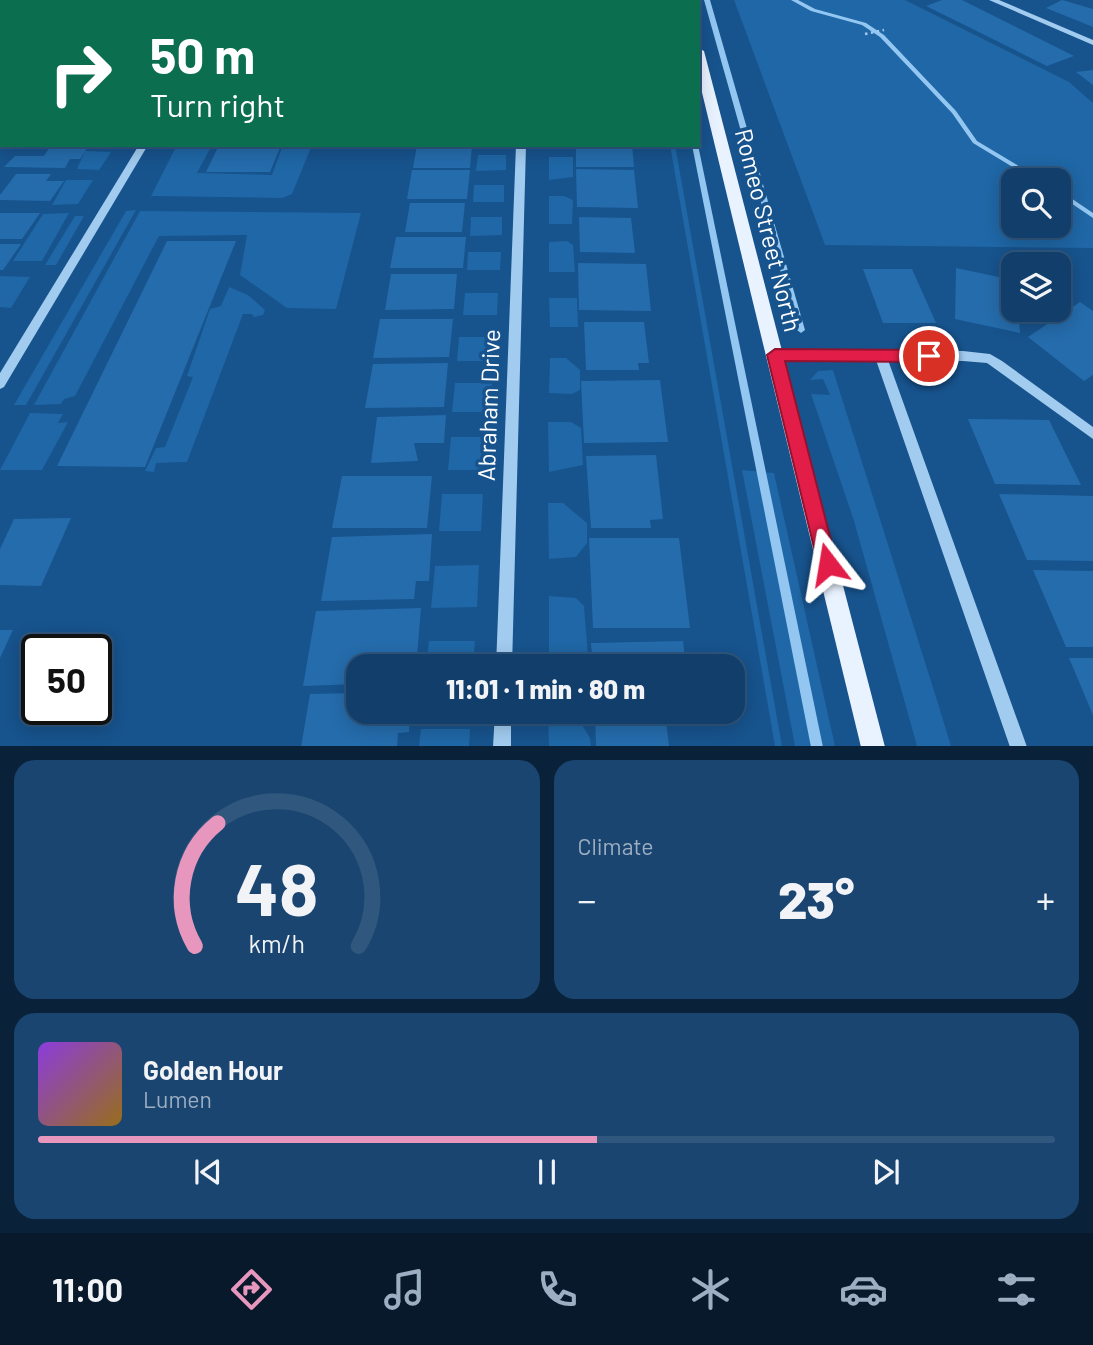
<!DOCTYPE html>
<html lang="en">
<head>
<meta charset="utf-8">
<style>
	body { margin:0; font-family:Barlow,sans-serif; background:#1a4570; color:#f1f3f6; height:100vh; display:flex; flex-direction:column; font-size:26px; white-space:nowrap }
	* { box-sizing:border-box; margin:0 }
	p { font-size:23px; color:#9caec1 }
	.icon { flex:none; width:38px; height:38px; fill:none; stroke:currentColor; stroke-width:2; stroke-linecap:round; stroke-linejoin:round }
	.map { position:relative; height:746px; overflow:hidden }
	.drawer { display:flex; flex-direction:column; gap:14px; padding:14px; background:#09223a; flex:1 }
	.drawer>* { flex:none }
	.banner { position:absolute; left:0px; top:0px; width:700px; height:147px; box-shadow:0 4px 18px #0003,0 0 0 2px #30577e; background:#0b6e4f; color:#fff; overflow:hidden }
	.tools { position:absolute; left:1001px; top:168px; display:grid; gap:14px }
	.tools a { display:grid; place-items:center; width:70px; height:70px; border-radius:14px; background:#113e6a; box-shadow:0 4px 18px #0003,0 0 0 2px #30577e; font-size:35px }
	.speed { position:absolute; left:21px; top:634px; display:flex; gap:14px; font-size:35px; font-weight:700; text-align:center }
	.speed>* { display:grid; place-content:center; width:91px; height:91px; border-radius:50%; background:#113e6a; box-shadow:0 4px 18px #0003,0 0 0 2px #30577e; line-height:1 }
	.speed .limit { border:4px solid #111; border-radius:10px; background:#fff; color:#111 }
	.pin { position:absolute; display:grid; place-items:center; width:60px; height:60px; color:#fff; margin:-30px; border:4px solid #fff; border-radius:50%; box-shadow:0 2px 7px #0007 }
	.me { position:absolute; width:77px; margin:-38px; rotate:346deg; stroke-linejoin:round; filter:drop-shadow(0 0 5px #0008) }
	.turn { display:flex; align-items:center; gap:24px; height:147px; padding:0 35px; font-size:32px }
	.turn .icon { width:91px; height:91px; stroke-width:2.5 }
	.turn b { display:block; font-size:49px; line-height:60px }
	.big { font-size:52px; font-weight:800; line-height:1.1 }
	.drawer .tile { flex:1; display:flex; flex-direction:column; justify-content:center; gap:10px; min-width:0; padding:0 24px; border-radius:21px; background:#1a4570 }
	.drawer .dial { align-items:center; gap:0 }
	.dial svg { height:182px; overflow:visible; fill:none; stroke:#30577e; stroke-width:7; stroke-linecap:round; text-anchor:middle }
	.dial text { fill:#f1f3f6; stroke:none }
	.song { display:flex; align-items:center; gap:21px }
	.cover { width:84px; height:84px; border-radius:10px; background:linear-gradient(135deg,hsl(270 70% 55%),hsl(40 70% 35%)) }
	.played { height:7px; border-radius:4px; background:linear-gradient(90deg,#e797bd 55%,#30577e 55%) }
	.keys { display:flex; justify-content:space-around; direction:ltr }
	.heat { display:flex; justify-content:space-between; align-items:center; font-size:38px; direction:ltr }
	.drawer .tiles { flex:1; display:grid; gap:14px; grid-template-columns:1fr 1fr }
	.tile:last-child { grid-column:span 2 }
	.trip { position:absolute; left:346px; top:654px; width:399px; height:70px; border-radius:21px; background:#113e6a; box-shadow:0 4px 18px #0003,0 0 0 2px #30577e; font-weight:800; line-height:70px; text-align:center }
	.tabs { display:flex; height:112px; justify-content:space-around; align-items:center; background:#07192a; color:#9caec1 }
	.tabs .icon { width:49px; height:49px }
	.tabs .on { color:#e797bd }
	.tabs b { font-size:32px; color:#f1f3f6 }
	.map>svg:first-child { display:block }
	.green { fill:#1f67a6; fill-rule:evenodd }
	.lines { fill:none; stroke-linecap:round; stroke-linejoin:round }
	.stream { fill:#93c7f2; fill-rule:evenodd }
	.building { fill:#256cac }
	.path { stroke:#a1cbef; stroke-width:2.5; stroke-dasharray:2.5 3.5; stroke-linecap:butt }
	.minor { fill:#a1cbef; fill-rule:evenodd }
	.major { fill:#e9f3ff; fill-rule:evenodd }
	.route { fill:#e11d48; stroke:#92132f; stroke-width:2 }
	.labels { text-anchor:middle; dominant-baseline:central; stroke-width:7; stroke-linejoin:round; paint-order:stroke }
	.street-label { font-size:24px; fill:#fff; stroke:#17538d }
</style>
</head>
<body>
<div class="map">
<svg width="1093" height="747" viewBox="0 0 1093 747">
	<rect width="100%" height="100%" fill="#17538d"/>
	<g class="green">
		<path d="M734,0H905L1069,82L1093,103V248L825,245ZM1013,180H1059V226H1013Z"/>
		<polygon points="177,145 212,145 197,173 272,175 283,145 312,145 292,194 282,198 151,196"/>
		<polygon points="670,145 675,145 782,746 775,746"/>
		<polygon points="85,151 111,152 99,170 77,169"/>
		<polygon points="478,155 506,155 506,170 476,171"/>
		<polygon points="549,157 573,157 573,177 549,180"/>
		<polygon points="66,180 93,180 78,204 52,205"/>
		<polygon points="474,185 504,185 504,202 473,202"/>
		<polygon points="549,196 564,196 573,200 572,224 549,224"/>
		<polygon points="136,210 26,405 14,405 126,211"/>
		<polygon points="140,211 361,213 336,309 287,308 240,275 247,235 159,236 75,396 64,399 61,404 34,405"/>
		<polygon points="69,213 42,261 13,261 43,214"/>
		<polygon points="75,216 84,216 56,265 45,265"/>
		<polygon points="471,217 502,217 502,235 470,236"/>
		<polygon points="567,241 573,245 575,272 549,272 549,242"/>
		<polygon points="468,252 501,252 500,270 467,270"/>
		<polygon points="0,276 30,277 11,308 0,307"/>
		<polygon points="229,287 248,295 265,310 263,315 254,317 252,314 243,314 187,462 156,463 154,472 145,471 156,448 165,447 193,377 187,376 210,309 221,306"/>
		<polygon points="465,293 498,293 497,315 463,315"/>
		<polygon points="549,298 577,298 578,327 550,327"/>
		<polygon points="459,337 494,337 493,361 457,361"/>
		<polygon points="550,358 566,358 580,370 580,390 572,394 549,393"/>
		<polygon points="833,370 936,697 951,746 917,746 854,521 811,394 830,395 823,379 810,380 818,371"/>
		<polygon points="455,383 492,383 490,412 452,412"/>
		<polygon points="30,413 63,414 58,423 68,422 42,470 0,470"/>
		<polygon points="548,422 571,422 581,428 583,465 549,472"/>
		<polygon points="451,437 490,437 488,470 448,470"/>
		<polygon points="742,470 774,473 835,746 795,746"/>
		<polygon points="442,494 483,494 481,531 439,531"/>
		<polygon points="548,503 563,503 587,523 587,543 576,557 549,559"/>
		<polygon points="479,565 477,607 431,608 435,566"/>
		<polygon points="549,596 576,598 584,606 588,656 573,665 549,667"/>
		<polygon points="429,641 475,641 473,667 426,667"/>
		<polygon points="548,712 574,712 590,738 591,746 549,746"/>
		<polygon points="421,729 470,729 469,746 419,746"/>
	</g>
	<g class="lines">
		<g class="stream">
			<polygon points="704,0 710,0 805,330 801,333 797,330"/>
			<polygon points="791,0 798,0 815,9 866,23 884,35 956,111 977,141 1042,180 1034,180 973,143 952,113 880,37 862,25 811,11"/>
			<polygon points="692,145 698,145 823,747 811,747"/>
			<polygon points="1059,190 1093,213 1093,218 1059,195"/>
		</g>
	</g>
	<g class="building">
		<polygon points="942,0 962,0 1074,56 1047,66 926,6"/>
		<polygon points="1062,0 1093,9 1093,27 1046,8"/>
		<polygon points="1093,70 1093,85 1076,72"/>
		<polygon points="51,145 89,145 80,159 70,159 65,168 4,167 15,156 44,156"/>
		<polygon points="219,145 281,145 270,172 206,172"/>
		<polygon points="417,145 472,145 470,168 413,168"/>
		<polygon points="576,145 632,145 634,167 576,167"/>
		<polygon points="576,169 634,170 638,208 577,207"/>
		<polygon points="412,170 470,170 467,199 407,199"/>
		<polygon points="16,174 51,174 46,181 64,181 50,201 0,200 0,195"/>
		<polygon points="410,203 465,203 462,232 405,232"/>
		<polygon points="0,213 40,213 22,239 0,239"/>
		<polygon points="579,217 631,218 635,253 580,252"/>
		<polygon points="396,237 466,237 463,268 390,268"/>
		<polygon points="167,241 236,241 145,467 57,466"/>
		<polygon points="0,244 21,244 3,270 0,270"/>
		<polygon points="578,263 646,264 651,311 579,310"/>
		<polygon points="956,268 1013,280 1013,310 1018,310 1020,333 955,319"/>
		<polygon points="863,269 912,269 936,323 883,323"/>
		<polygon points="391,274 457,274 454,309 385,310"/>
		<polygon points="1080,302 1093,311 1093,375 1084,381 1028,337"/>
		<polygon points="380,319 453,319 449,357 373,358"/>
		<polygon points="584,322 644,322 649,363 638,363 639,370 586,370"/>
		<polygon points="448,363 444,407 365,408 373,364"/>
		<polygon points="660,380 668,442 584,443 581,381"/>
		<polygon points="446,415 444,443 414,443 418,461 371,463 377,417"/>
		<polygon points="968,419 1049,420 1081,485 995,484"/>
		<polygon points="656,455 663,519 650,520 651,528 591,528 586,456"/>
		<polygon points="342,476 432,476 427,528 332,528"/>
		<polygon points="999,494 1093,496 1093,561 1027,560"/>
		<polygon points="71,518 41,586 0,585 0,549 14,519"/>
		<polygon points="432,534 429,581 416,581 414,599 321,601 332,537"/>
		<polygon points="589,538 679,538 690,628 593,628"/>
		<polygon points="1033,570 1093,571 1093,647 1066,647"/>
		<polygon points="421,608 417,656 394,657 393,667 359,667 359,684 303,686 316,611"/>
		<polygon points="0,630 13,630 0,658"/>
		<polygon points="683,641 686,667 593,667 591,643"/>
		<polygon points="1069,658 1093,658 1093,715"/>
		<polygon points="359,693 359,712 410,712 409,732 398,733 397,747 301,747 310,694"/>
		<polygon points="595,712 665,712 669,746 596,747"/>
	</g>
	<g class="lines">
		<polyline class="path" points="865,34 884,30"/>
		<g class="minor">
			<polygon points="13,0 22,0 12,2"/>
			<polygon points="537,0 547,0 535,2"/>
			<polygon points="989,0 999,0 1093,40 1093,45"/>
			<polygon points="0,9 2,9 0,14"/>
			<polygon points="139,145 148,145 4,387 0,389 0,373"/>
			<polygon points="516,145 526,145 512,667 496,667"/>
			<polygon points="775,350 963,351 990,354 1002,361 1093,427 1093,439 987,363 963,361 888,360 1027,747 1010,747 876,360 775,360 769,355"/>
			<polygon points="495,712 511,712 511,747 493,747"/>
		</g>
		<g class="major">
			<polygon points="680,0 690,0 691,2 681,2"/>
			<polygon points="698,48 704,51 885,747 861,747 698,76"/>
		</g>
	</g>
	<polygon class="route" points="775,349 929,350 936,356 929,362 785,361 837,564 834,570 828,573 821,570 818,564 767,355"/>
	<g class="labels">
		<g class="street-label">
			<text transform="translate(769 230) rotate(76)">Romeo Street North</text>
			<text transform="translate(488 405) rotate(-88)">Abraham Drive</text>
		</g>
	</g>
</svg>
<div class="tools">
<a><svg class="icon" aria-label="search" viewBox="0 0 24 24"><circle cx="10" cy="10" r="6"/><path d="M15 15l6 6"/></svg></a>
<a><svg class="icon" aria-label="layers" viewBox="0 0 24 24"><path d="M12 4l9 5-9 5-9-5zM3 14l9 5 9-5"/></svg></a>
</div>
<div class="speed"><div class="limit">50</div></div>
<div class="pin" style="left:929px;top:356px;background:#d93025"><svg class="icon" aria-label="arrive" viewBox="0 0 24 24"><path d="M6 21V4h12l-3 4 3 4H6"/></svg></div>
<svg class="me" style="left:828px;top:564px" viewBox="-20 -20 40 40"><path d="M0-17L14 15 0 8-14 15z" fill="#e11d48" stroke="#fff" stroke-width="4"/></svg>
<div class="trip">11:01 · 1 min · 80 m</div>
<div class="banner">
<div class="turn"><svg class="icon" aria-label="right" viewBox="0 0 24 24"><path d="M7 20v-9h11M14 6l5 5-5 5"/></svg><div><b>50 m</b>Turn right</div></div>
</div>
</div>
<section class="drawer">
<div class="tiles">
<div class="tile dial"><svg viewBox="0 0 100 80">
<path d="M14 69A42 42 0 1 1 86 69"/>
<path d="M14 69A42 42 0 0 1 24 15" stroke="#e797bd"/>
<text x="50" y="56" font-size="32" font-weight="700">48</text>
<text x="50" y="72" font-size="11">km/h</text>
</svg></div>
<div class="tile"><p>Climate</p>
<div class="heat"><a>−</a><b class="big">23°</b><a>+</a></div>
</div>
<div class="tile">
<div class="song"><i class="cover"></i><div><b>Golden Hour</b><p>Lumen</p></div></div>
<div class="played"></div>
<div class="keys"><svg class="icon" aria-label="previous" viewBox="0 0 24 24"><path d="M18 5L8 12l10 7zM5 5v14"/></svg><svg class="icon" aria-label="pause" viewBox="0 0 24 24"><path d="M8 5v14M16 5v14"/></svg><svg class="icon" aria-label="next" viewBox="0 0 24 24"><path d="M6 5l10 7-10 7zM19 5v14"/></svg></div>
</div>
</div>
</section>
<nav class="tabs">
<b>11:00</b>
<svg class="icon on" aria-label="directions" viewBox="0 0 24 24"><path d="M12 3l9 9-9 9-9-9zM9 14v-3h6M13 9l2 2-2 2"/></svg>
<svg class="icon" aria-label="music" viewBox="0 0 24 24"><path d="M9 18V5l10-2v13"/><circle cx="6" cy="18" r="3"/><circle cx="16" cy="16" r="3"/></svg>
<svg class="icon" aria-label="phone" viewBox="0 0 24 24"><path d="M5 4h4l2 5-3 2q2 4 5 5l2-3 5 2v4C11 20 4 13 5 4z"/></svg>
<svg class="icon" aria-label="climate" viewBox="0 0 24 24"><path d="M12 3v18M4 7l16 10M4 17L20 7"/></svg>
<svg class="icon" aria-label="car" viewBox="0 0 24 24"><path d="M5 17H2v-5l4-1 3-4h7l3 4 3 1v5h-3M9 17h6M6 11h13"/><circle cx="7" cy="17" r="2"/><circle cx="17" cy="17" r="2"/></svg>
<svg class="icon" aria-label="filters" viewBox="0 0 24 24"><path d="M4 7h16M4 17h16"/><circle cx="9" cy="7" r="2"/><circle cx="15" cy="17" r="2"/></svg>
</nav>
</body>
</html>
